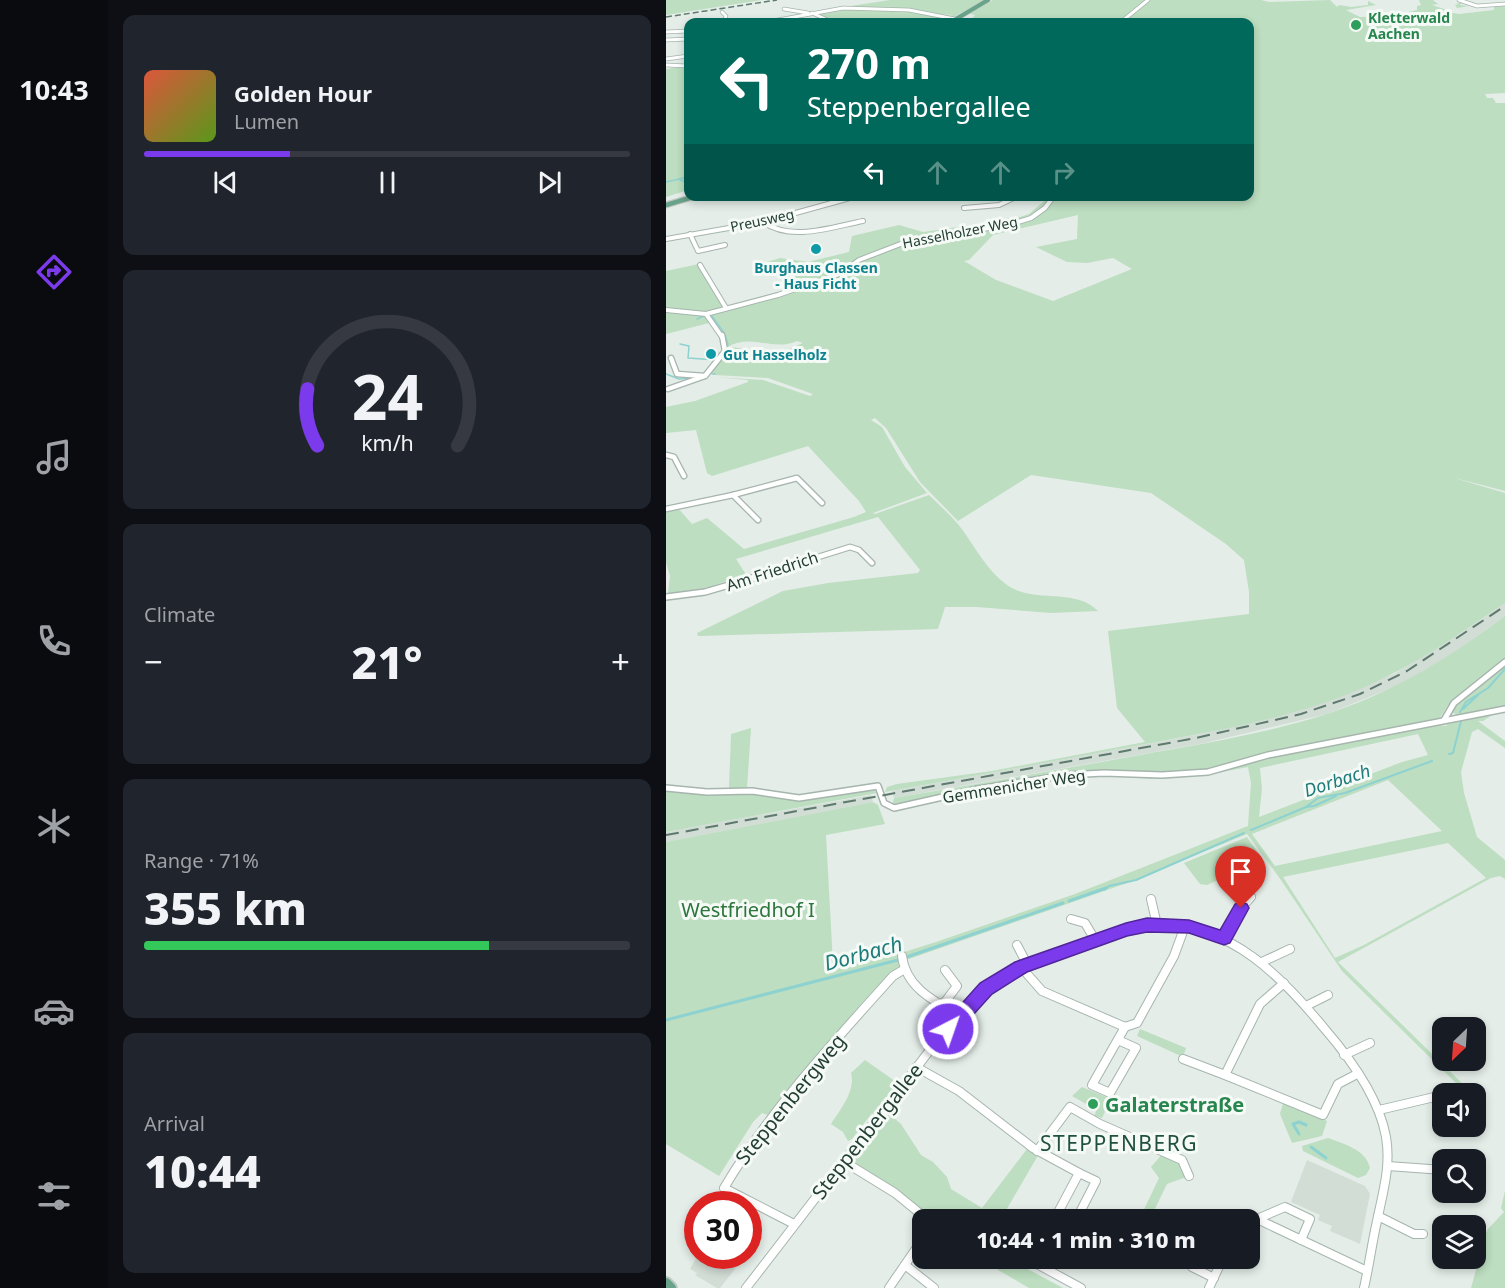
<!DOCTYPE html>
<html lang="en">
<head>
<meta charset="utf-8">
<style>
	body { margin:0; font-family:"Noto Sans",sans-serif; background:#20242c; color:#f1f3f6; height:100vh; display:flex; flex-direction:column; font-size:22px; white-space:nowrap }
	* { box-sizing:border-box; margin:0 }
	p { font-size:20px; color:#9ea1a6 }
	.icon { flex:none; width:33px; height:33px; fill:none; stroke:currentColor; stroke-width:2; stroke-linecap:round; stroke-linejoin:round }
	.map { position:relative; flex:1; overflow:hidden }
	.drawer { display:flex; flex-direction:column; gap:15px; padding:15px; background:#0d0f14; width:558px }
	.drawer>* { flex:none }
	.banner { position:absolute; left:18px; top:18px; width:570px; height:183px; border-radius:12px; box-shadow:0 3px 9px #0003; background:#00695c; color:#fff; overflow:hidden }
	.needle { width:39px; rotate:205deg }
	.tools { position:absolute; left:766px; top:1017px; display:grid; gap:12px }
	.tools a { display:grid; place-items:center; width:54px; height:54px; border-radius:12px; background:#171b24; box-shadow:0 3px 9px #0003; font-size:30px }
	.speed { position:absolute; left:18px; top:1191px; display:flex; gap:12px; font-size:30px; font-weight:700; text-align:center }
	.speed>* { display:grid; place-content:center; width:78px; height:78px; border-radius:50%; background:#171b24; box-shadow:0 3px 9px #0003; line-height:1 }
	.speed .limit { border:9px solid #d22; background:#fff; color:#111 }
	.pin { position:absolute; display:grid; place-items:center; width:51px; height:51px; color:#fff; margin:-62px -26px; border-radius:50% 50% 50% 0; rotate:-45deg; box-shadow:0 0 6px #0007 }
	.pin .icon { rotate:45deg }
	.me { position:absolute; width:66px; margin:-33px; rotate:41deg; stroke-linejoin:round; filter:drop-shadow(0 0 4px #0008) }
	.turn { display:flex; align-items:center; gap:21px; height:126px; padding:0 24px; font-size:27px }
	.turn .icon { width:78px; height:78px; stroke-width:2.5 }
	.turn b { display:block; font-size:42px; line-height:51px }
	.lanes { display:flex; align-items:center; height:57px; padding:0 24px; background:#0003; justify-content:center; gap:30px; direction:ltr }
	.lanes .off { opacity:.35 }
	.big { font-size:45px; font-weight:800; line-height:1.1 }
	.drawer .widget { flex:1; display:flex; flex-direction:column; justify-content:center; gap:9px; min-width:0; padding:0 21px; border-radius:12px; background:#20242c }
	.drawer .dial { align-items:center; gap:0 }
	.dial svg { height:156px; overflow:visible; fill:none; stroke:#363941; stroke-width:7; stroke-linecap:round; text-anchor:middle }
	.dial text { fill:#f1f3f6; stroke:none }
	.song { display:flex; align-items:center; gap:18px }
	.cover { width:72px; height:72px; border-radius:9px; background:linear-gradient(135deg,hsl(10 70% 55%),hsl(90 70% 35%)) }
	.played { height:6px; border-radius:3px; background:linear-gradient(90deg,#7c3aed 30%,#363941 30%) }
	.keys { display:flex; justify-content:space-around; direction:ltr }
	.heat { display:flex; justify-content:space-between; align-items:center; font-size:33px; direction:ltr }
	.charge { height:9px; border-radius:4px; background:linear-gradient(90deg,#34c759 71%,#363941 0) }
	.trip { position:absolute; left:246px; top:1209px; width:348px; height:60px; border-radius:12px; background:#171b24; box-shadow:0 3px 9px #0003; font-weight:800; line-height:60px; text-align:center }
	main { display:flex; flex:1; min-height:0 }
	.dock { display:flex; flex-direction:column; width:108px; justify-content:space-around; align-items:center; background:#090b0e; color:#9ea1a6 }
	.dock .icon { width:42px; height:42px }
	.dock .on { color:#7c3aed }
	.dock b { font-size:27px; color:#f1f3f6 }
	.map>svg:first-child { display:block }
	.built { fill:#d2ddd6 }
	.green { fill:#bddec0; fill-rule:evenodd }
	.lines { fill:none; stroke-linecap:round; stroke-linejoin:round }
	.stream-far2 { stroke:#8dd2d0; stroke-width:1.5 }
	.stream-far1 { stroke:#8dd2d0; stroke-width:2 }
	.stream { stroke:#8dd2d0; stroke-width:3 }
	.street-far4-casing { stroke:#a6b5ae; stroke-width:4.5 }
	.street-far3-casing { stroke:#a6b5ae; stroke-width:6 }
	.street-far2-casing { stroke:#a6b5ae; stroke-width:7 }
	.street-far1-casing { stroke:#a6b5ae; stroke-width:8 }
	.street-casing { stroke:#a6b5ae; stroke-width:10 }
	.primary-far2-casing { stroke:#c1c9c6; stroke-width:5 }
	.primary-far1-casing { stroke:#c1c9c6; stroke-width:7 }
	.primary-casing { stroke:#c1c9c6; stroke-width:14 }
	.street-far4 { stroke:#fff; stroke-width:3 }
	.street-far3 { stroke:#fff; stroke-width:4 }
	.street-far2 { stroke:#fff; stroke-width:4.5 }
	.street-far1 { stroke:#fff; stroke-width:5 }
	.street { stroke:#fff; stroke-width:8 }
	.primary-far2 { stroke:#69a389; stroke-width:4 }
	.primary-far1 { stroke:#69a389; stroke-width:4.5 }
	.primary { stroke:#69a389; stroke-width:10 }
	.rail-far1 { stroke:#5e7a6e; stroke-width:1.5; stroke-dasharray:6 3; stroke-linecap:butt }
	.rail { stroke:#5e7a6e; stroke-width:2; stroke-dasharray:13 7; stroke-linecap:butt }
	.route { fill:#7c3aed; stroke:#51269a; stroke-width:1.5 }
	.leisure-dot { fill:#2e9e5b; stroke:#f5faf6; stroke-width:2 }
	.culture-dot { fill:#0f9aa8; stroke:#f5faf6; stroke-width:2 }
	.labels { text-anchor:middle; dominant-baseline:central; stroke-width:6; stroke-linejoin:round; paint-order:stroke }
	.far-leisure-label { font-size:14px; font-weight:bold; fill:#27864d; stroke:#f5faf6; text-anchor:start }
	.far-street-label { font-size:14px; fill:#233f33; stroke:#f5faf6 }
	.far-culture-label { font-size:14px; font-weight:bold; fill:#0d838f; stroke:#f5faf6 }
	.street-label { font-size:16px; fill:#233f33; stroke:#f5faf6 }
	.water-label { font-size:18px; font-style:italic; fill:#1d7b7a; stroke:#f5faf6 }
	.near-park-label { font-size:20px; fill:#2d763d; stroke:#f5faf6 }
	.near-street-label { font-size:20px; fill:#233f33; stroke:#f5faf6 }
	.near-leisure-label { font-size:20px; font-weight:bold; fill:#27864d; stroke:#f5faf6; text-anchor:start }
	.near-water-label { font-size:21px; font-style:italic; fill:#1d7b7a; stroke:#f5faf6 }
	.near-neighbourhood-label { font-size:21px; letter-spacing:1.5px; fill:#1f513c; stroke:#f5faf6 }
</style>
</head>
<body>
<main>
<nav class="dock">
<b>10:43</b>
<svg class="icon on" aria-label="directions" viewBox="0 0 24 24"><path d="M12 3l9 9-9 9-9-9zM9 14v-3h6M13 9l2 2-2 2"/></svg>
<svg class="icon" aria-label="music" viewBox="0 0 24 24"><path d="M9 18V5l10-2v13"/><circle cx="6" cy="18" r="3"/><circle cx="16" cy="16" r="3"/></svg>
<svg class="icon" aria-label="phone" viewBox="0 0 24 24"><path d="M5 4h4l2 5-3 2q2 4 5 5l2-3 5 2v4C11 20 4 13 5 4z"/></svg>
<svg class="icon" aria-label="climate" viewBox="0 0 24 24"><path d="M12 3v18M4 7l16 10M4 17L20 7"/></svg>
<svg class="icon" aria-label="car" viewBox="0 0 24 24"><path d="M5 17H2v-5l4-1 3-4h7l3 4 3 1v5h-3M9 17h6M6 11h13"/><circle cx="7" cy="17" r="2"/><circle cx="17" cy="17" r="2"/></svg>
<svg class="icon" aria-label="filters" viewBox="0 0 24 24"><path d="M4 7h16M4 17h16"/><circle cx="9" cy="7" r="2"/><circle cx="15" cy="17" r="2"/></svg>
</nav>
<section class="drawer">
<div class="widget">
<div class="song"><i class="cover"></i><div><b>Golden Hour</b><p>Lumen</p></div></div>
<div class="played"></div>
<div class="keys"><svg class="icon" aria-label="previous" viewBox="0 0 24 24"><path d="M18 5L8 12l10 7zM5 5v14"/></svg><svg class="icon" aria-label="pause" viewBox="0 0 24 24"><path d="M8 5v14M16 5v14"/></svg><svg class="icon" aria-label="next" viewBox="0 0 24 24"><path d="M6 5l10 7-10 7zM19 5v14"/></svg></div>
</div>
<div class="widget dial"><svg viewBox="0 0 100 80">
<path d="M14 69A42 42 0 1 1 86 69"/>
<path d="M14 69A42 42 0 0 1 9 40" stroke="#7c3aed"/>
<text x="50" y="56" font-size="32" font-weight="700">24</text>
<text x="50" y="72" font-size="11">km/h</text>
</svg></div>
<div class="widget"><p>Climate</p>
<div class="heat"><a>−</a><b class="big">21°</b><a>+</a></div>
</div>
<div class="widget"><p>Range · 71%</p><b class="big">355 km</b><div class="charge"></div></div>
<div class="widget"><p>Arrival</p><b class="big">10:44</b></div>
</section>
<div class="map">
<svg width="839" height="1288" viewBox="0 0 839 1288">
	<rect width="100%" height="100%" fill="#e4ede8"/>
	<g class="built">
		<polygon points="839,603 839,616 777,660 728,687 661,714 534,744 228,798 226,791 534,734 613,716 652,704 728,674 794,634"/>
		<polygon points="205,795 207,802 0,842 0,832"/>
		<polygon points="641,1160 699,1186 704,1194 694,1244 664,1231 666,1226 652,1220 654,1215 625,1202"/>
		<polygon points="32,1255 32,1256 79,1256 54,1288 51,1288 29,1275 31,1273 24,1269"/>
	</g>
	<g class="green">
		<polygon points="0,0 96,0 0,15"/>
		<polygon points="224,0 320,0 285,18 282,16 288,15 178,7"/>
		<path d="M327,0H595L603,2L664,0L671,7L673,5L685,7L702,5V1L710,5L680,10L694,17L737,16L728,18L756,21V17L742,12L751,10V6L755,5L753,0H767L772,4L766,5L781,10L791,8L789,5L793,4L789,3H796L794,5L803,6L774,11L793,14L828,10V7L839,6V93L819,94L821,98H827L830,103H839V491L785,477L839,493V603C794,634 749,665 699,687C628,718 550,731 474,745C389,761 304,777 219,792L221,787L231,784L326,771L479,742L451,708L442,631L583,614V592L578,560L560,544L485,493L365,475L292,521L254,482L220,428L209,418L205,420L216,427L239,467L261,493L207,513L209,514L263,495C274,506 286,516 295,528C310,548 321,571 341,585C368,604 409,587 432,611L385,613L311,607H279L272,629L32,636L31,633L117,591L162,583L252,573L254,570L212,517L70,559L79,573L77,579L66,583L63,580L44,587L14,592L12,595L2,594L4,576L0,562V511L12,508L26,524L41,518L78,549L188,517L200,512L193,501L142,446L46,476L41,473L30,430L0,433V407L29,401L82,382V380L49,377L97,380L144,396L147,394L102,378L49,375L45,373L66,347L111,354L137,343L131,341C108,352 84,333 62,347L56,333L45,317V315L128,286L98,263L114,258L142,262L183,252L186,236L233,225L257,232L319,223L332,218H351L363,214L383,197L584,196V22H290L294,19H306L309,15L301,13ZM412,215L411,239L370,247L401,262L421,263L447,258L466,269L387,301L330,280L298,261L303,260L327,235Z"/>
		<polygon points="165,9 235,10 285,20 283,22 165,22 148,13"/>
		<polygon points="22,66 22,193 19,191 0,197 0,69"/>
		<polygon points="33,264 59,308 39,313 0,309 0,271"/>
		<polygon points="0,310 39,315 47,322 0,334"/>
		<path d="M839,616V659L782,705L773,719L715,730L718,734L771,725L781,726L780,722L829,713L817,721H812L839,741V748L812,729L806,732L795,772L798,793L811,837L839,860V879L834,876L825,878L672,962L806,1093H800L795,1088L676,971L615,880L581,834L461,883L240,960L205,993L124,1086L102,1115L96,1113L87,1122L53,1176L0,1144V842L207,802L212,805L219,824L160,835L167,964L232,954L270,942L409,894L582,826L585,783L582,767L540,775L492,779L418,775L318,790L225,810L228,798C310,784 392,770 474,755C550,741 631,729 703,698C752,677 796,648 839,616ZM752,734L762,755L736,762L593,817L596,789L594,768ZM722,780L776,831L609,866L586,834ZM782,843L820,878L698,945L669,958L617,877Z"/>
		<polygon points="839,664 839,707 792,715 785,712 792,702"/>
		<polygon points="85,728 81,788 63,788 65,734"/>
		<polygon points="200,789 207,789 211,793 0,832 0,790 90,794 128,799 151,799"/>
		<polygon points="581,837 597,860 541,885 534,884 518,863"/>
		<polygon points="474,1029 520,1048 517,1057 471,1036"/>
		<path d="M199,1060L236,1086L217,1109L235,1124L255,1155L267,1162L281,1177L285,1189L316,1208L364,1145L374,1152L335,1219H262L177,1161L210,1117L206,1113L186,1139L182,1141L177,1132L165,1124C174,1110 190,1091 185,1073Z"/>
		<polygon points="416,1087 445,1099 436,1118 428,1116 433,1105 429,1109 406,1096"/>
		<polygon points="617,1103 661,1121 656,1136 626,1143 614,1114"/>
		<path d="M662,1138C677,1144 700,1149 704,1168L700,1175L692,1178L637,1151L636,1146Z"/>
		<polygon points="498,1152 516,1160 523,1176 501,1184 484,1219 473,1220 493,1178 485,1167"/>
		<polygon points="839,1191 839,1288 805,1288 821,1230 838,1212 835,1208"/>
		<polygon points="329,1259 343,1259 397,1288 363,1288 332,1270"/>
	</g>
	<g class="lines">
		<g class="stream-far2">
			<polyline points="14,180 22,182"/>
			<polyline points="0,182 22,177"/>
			<polyline points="46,316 58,333"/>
			<polyline points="31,319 38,316"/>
			<polyline points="59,335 62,345"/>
			<polyline points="14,344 23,346 22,358 50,360"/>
			<polyline points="46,371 63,349"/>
			<polyline points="0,374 13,379 27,378"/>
			<polyline points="46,374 49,374"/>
		</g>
		<g class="stream-far1">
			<polyline points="797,709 812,695"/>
			<polyline points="794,712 800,702 822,688 839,669"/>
			<polyline points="783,754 787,753 795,721"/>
			<polyline points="640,807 648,806 670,796"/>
			<polyline points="585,830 640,807 652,798 679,793 766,761"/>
			<polyline points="438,890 443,886 470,880 578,833"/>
		</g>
		<g class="stream">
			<polyline points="403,901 440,888"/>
			<polyline points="0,1020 232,960 397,903"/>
			<polyline points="633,1134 627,1124 633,1122 640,1125"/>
			<polyline points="645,1147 660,1158"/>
		</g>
		<defs>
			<g id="street-far4">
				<polyline points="793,0 811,6 839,4"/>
				<polyline points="118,9 142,13"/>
				<polyline points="56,12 60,16 58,22"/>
				<polyline points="146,13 166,22"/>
				<polyline points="101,22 177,8 243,10 289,19"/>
				<polyline points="455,22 482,0"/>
				<polyline points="0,32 22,31"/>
				<polyline points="0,40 22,39"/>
				<polyline points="0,59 22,56"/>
				<polyline points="0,65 22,66"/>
			</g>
			<g id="street-far3">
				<polyline points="298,208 333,205 352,196"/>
				<path d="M97,222C125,242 166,227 197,221"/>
				<polyline points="24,234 32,251 59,245"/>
				<polyline points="0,239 97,222 191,196"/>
				<polyline points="34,265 60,308"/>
				<polyline points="0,310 40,314 112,295 176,273 193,260 245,240 342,225 365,218 379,208 388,196"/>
				<polyline points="40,314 56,337"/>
			</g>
			<g id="street-far2">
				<polyline points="5,358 11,374 38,376"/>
				<polyline points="2,389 39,376 59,351 56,335"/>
				<polyline points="0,455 8,457 18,476"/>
				<polyline points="67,495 92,520"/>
				<polyline points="0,509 67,495 131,478 156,503"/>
				<polyline points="82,579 184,547 193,550 206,563"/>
			</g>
			<g id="street-far1">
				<polyline points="0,597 39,592 87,578"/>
				<polyline points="778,720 788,703 839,662"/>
				<polyline points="0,788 41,792 86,791 133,798 212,786 218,803 228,808 312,789 400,775 438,773 496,775 542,772 602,755 839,709"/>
			</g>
			<g id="street">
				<polyline points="485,899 491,925"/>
				<polyline points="405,919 419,923 429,940"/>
				<polyline points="558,938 575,908 585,897"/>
				<polyline points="351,945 361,964"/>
				<path d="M236,956C240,988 268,1001 294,1016"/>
				<polyline points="596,962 624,949"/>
				<polyline points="355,967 376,991 459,1027 471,1023 508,956 519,926"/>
				<polyline points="618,983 594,1004 559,1075 657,1115 672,1084 691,1074"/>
				<polyline points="276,1006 291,986 279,970"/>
				<polyline points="640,1006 662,995"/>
				<polyline points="452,1040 470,1048 444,1093 426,1085 459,1027"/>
				<polyline points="678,1055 704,1043"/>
				<polyline points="517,1059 559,1075"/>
				<polyline points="250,1067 293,1091 367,1148 413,1173"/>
				<polyline points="713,1110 777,1095"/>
				<polyline points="371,1151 404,1107 434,1124 516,1160 523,1176"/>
				<polyline points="177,1161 229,1193 262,1220"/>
				<polyline points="722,1166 777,1170"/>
				<polyline points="712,1216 748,1234 757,1234"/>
				<polyline points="591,1219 619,1207 644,1219 635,1240"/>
				<polyline points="388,1220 413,1173 430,1181 410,1220"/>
				<polyline points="584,1220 591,1219 701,1271"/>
				<path d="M128,1224L58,1188C105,1109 166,1044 227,976L237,970"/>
				<polyline points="360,1258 415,1288"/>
				<polyline points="530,1258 526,1267 548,1278"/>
				<polyline points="239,1265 268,1288"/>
				<path d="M80,1288C134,1219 187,1148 242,1079C268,1045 294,1006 330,981C355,964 384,956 412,945C438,936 466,926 494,925C564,923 617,978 658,1028C684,1058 713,1097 720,1137C725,1166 717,1192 711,1221C706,1243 703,1266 698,1288"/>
				<polyline points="223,1288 256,1240"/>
				<polyline points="543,1288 557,1258"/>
			</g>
			<polyline id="primary-far2" points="285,22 322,0"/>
			<polyline id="primary-far1" points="0,205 30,196"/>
			<polyline id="primary" points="0,1283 5,1288"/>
		</defs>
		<use href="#street-far4" class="street-far4-casing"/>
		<use href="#street-far3" class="street-far3-casing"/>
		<use href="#street-far2" class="street-far2-casing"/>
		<use href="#street-far1" class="street-far1-casing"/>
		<use href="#street" class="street-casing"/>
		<use href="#primary-far2" class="primary-far2-casing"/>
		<use href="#primary-far1" class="primary-far1-casing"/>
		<use href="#primary" class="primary-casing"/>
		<use href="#street-far4" class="street-far4"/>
		<use href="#street-far3" class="street-far3"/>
		<use href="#street-far2" class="street-far2"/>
		<use href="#street-far1" class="street-far1"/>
		<use href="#street" class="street"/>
		<use href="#primary-far2" class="primary-far2"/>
		<use href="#primary-far1" class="primary-far1"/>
		<use href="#primary" class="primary"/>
		<polyline class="rail-far1" points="0,17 111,0"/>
		<polyline class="rail" points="0,835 530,738 635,714 694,694 741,671 839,606"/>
	</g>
	<polygon class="route" points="575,902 581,904 583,908 564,943 558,945 523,933 481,932 461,936 361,972 326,994 289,1035 282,1037 276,1035 273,1029 314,983 349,962 460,923 481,918 523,920 554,930 569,904"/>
	<g class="leisure-dot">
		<circle cx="690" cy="25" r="6"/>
		<circle cx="427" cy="1104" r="6"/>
	</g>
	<g class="culture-dot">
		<circle cx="150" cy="249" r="6"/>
		<circle cx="45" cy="354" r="6"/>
	</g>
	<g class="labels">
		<g class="far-leisure-label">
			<text x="702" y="17">Kletterwald<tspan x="702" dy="16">Aachen</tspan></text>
		</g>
		<g class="far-street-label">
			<text transform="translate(96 220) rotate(-12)">Preusweg</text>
			<text transform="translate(294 232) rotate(-11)">Hasselholzer Weg</text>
		</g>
		<g class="far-culture-label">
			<text x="150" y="267">Burghaus Classen<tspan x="150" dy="16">- Haus Ficht</tspan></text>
			<text x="57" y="354" text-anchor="start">Gut Hasselholz</text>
		</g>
		<g class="street-label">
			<text transform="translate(106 571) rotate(-18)">Am Friedrich</text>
			<text transform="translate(348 786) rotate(-9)">Gemmenicher Weg</text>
		</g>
		<g class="water-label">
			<text transform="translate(671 780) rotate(-18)">Dorbach</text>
		</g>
		<g class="near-park-label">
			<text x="82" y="909">Westfriedhof I</text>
		</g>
		<g class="near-street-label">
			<text transform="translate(124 1099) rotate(-51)">Steppenbergweg</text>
			<text transform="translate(201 1131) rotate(-52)">Steppenbergallee</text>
		</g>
		<g class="near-leisure-label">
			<text x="439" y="1104">Galaterstraße</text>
		</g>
		<g class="near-water-label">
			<text transform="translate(197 953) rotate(-15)">Dorbach</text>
		</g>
		<g class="near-neighbourhood-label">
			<text x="453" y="1143">STEPPENBERG</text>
		</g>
	</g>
</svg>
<div class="tools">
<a><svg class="needle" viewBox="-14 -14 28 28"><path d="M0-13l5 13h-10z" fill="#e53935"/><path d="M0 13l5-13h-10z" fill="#9ea1a6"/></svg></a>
<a><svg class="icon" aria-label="sound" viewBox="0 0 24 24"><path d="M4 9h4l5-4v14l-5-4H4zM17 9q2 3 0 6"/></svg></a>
<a><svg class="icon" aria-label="search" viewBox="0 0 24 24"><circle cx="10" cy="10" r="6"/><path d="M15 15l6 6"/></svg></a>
<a><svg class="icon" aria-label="layers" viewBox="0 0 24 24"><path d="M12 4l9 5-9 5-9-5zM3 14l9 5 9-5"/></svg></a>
</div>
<div class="speed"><div class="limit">30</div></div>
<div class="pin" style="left:575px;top:908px;background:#d93025"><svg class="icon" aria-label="arrive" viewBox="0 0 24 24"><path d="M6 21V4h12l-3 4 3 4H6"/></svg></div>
<svg class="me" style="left:282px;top:1029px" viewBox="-20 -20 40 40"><circle r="17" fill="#7c3aed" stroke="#fff" stroke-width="3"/><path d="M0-11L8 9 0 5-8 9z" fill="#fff"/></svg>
<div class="trip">10:44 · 1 min · 310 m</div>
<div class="banner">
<div class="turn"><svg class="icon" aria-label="left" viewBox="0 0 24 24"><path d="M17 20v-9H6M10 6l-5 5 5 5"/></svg><div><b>270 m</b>Steppenbergallee</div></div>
<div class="lanes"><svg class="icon" aria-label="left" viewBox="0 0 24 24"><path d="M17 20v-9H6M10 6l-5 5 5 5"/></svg><svg class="icon off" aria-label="ahead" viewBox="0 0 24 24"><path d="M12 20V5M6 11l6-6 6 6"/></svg><svg class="icon off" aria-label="ahead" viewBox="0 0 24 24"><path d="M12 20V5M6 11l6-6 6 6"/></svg><svg class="icon off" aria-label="right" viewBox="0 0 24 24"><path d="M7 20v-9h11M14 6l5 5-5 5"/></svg></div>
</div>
</div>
</main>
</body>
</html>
